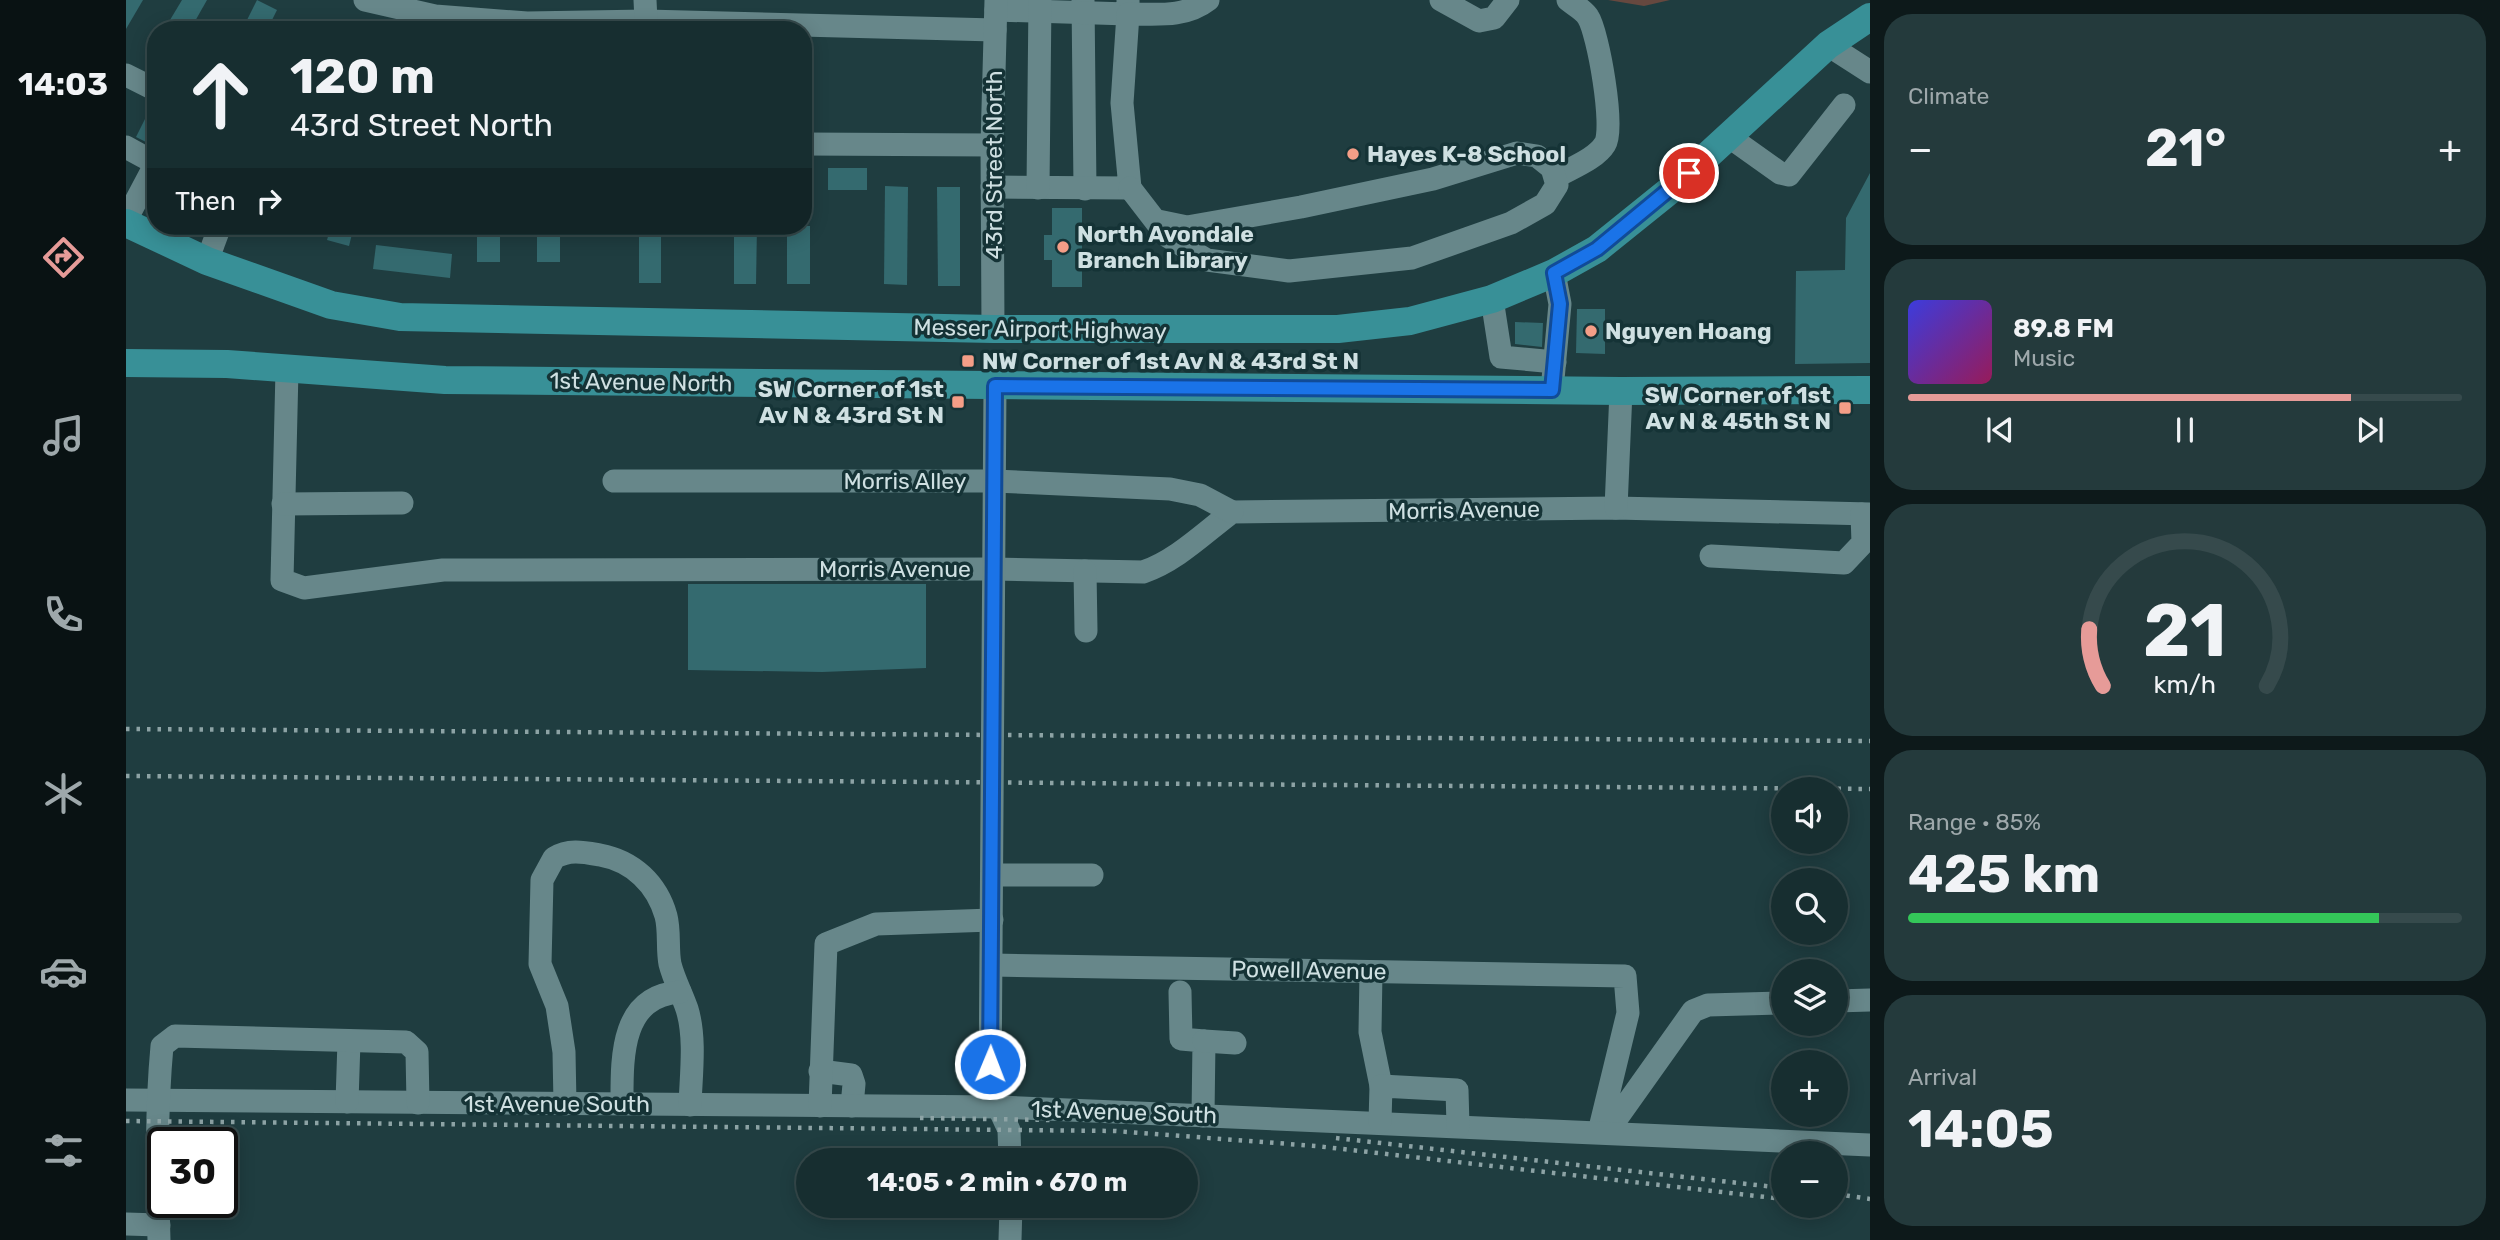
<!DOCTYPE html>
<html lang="en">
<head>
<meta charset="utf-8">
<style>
	body { margin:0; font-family:Rubik,sans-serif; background:#243a3c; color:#f1f3f6; height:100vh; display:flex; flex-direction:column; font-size:26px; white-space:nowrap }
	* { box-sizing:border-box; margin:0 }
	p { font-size:23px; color:#9ea8ab }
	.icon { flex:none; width:38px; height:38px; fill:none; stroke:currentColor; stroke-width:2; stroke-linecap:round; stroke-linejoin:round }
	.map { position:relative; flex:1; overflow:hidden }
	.sheet { display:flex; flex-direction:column; gap:14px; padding:14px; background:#0d191a; width:630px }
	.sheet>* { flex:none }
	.hud { position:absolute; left:21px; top:21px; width:665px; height:214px; border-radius:28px; box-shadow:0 4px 18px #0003,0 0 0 2px #364a4c; background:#172e30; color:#f1f3f6; overflow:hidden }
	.tools { position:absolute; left:1645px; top:777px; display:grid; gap:14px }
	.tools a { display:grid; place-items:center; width:77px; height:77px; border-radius:50%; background:#172e30; box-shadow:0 4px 18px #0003,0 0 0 2px #364a4c; font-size:35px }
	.speed { position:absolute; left:21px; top:1127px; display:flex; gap:14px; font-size:35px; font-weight:700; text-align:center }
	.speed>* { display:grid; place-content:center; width:91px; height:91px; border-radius:50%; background:#172e30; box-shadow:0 4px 18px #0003,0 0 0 2px #364a4c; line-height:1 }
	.speed .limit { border:4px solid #111; border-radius:10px; background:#fff; color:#111 }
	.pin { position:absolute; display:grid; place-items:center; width:60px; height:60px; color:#fff; margin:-30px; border:4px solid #fff; border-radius:50%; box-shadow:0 2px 7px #0007 }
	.me { position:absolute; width:77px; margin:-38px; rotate:1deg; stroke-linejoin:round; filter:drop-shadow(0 0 5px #0008) }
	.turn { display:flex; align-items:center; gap:24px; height:147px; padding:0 28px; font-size:32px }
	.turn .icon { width:91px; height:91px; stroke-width:2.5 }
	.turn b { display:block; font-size:49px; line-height:60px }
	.then { display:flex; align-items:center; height:66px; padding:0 28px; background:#0003; gap:14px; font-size:26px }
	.big { font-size:52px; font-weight:700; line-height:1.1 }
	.sheet .card { flex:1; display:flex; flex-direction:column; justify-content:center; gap:10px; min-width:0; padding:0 24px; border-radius:28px; background:#243a3c }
	.sheet .dial { align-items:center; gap:0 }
	.dial svg { height:182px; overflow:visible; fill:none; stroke:#364a4c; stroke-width:7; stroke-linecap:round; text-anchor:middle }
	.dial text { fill:#f1f3f6; stroke:none }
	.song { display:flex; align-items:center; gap:21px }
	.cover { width:84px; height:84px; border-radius:10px; background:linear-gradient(135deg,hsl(240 70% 55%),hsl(330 70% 35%)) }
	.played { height:7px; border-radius:4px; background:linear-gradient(90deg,#e69b98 80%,#364a4c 80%) }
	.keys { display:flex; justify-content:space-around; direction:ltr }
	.heat { display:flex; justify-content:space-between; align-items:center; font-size:38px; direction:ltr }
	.charge { height:10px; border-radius:5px; background:linear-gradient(90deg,#34c759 85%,#364a4c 0) }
	.trip { position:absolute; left:670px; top:1148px; width:402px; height:70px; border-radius:35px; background:#172e30; box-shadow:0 4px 18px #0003,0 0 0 2px #364a4c; font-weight:700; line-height:70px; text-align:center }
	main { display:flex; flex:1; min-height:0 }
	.tabs { display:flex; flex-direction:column; width:126px; justify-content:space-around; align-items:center; background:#091213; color:#9ea8ab }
	.tabs .icon { width:49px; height:49px }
	.tabs .current { color:#e69b98 }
	.tabs b { font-size:32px; color:#f1f3f6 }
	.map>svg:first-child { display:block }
	.green { fill:#66483f }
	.building { fill:#346a6f }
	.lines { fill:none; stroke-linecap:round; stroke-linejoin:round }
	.minor { stroke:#67878a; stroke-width:23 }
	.major { stroke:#389097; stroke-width:28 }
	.rail { stroke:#8da3a5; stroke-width:4.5; stroke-dasharray:3.5 7; stroke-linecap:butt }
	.route-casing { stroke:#114b97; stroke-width:18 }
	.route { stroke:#1a73e8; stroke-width:12 }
	.poi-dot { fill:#f49e87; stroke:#153336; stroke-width:2.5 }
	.labels { text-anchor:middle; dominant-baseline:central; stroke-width:7; stroke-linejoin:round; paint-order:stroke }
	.poi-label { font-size:23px; font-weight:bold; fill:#cfe0e2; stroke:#153336; text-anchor:start }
	.street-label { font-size:23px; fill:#cfe0e2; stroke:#153336 }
</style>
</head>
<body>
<main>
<nav class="tabs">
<b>14:03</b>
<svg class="icon current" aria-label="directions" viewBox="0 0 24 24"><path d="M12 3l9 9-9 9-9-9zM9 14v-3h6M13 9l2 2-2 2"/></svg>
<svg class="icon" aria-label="music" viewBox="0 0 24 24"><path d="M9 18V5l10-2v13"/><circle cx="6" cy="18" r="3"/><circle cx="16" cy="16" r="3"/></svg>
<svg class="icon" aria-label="phone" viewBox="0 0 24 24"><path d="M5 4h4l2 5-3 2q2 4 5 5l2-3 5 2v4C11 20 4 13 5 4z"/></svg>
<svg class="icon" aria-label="climate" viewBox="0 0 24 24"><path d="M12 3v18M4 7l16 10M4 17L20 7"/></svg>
<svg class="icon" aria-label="car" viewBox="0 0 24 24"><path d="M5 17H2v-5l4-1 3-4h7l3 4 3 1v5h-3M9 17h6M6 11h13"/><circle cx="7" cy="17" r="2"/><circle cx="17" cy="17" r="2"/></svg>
<svg class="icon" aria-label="filters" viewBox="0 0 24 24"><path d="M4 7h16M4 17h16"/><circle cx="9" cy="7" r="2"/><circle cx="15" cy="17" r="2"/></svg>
</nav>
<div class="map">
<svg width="1744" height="1240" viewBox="0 0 1744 1240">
	<rect width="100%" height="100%" fill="#1f3d40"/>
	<polygon class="green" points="1482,0 1544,0 1518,6"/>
	<g class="building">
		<polygon points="0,0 17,0 0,29"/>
		<polygon points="56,0 81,0 64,30 38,30"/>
		<polygon points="131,0 151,10 141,30 116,30"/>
		<polygon points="27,103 30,104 30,147 10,137"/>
		<rect x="702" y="168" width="39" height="22"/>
		<polygon points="1744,173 1744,363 1669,364 1670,271 1719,270 1720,218"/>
		<polygon points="759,186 782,187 781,285 758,284"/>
		<polygon points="811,187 834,187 834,286 812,286"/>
		<polygon points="926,208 956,208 956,287 926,287 926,260 918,260 918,235 926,235"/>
		<polygon points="205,226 228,226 223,246 201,240"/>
		<rect x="351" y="226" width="23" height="36"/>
		<rect x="411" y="226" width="23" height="36"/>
		<rect x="513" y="226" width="22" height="57"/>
		<polygon points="608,226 631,226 630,284 608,284"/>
		<rect x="661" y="226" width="23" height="58"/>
		<polygon points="250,245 326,254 324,278 247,269"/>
		<polygon points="1451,309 1479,309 1479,354 1450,353"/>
		<polygon points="1389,322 1417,323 1416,347 1389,344"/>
		<polygon points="562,584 800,584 800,668 696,672 562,670"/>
	</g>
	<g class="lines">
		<g class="minor">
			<polyline points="239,0 309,16 401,23 520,21 869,30"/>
			<polyline points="519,0 520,21"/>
			<polyline points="957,0 959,189"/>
			<polyline points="1315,0 1353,21 1368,18 1382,0"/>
			<polyline points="870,10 1002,14 1002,0"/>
			<polyline points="1702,45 1744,72"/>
			<polyline points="0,75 30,90"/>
			<polyline points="1602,136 1654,173 1663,175 1718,105"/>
			<polyline points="677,144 866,145"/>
			<polyline points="0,147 29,163"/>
			<path d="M1430,177C1445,168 1470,159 1479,144C1489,129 1472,32 1462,17C1458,10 1448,5 1442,0"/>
			<path d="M866,187L1004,188L996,103L1002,14C1030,14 1059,18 1082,0"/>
			<polyline points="912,188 914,0"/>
			<polyline points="1004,188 1041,236 1081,260 1163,271 1286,258 1385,223 1419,204 1431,185 1426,168 1411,156 1391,153 1307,179 1175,207 1061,227 1032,221"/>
			<polyline points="0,220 30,163"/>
			<polyline points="81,261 94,226"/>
			<polyline points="1366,299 1375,357 1429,362"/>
			<polyline points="867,329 866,145 870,0"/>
			<path d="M161,370L156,580L178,588L317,570L867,569L1017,572C1050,561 1078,533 1106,512L1490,508L1744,514"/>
			<polyline points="869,386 864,1089 883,1130 884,1160"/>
			<polyline points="1426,390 1434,304 1428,273"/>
			<polyline points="488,481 868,481 1044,489 1074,495 1106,512"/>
			<polyline points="157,504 276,503"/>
			<polyline points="1490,508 1495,391"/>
			<polyline points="1585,556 1718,563 1737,543 1736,514"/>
			<polyline points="959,571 960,631"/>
			<polyline points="866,875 966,875"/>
			<polyline points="866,965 1499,976 1502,1013 1474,1128 1481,1132 1567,1011 1582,1005 1657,1003"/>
			<polyline points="1245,972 1244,1032 1255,1086"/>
			<polyline points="1054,992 1055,1039 1078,1041 1077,1116"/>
			<polyline points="1710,1001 1744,1000"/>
			<polyline points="1078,1041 1109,1043"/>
			<polyline points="694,1071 725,1075 728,1084 726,1106"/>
			<polyline points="0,1100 875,1107 1744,1145"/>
			<polyline points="221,1102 223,1041"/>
			<path d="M439,1104L438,1052L431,1006L414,964L416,880L428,858C443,849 457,852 474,855C507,861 531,884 540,916C544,931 541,949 544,964C548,980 556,994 561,1009C570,1038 565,1075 564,1105"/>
			<path d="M496,1104C496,1058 494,996 554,992"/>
			<polyline points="694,1106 700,944 750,924 866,920"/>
			<polyline points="1254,1122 1255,1086 1331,1090 1332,1126"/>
			<polyline points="0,1224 33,1225"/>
			<path d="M33,1240C31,1175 30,1111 36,1046L49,1036L280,1042L291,1052L292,1103"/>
			<polyline points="884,1240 885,1206"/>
		</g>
		<g class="major">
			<polyline points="0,223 81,261 205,305 274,317 867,329 1212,329 1284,321 1366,299 1428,273 1471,249 1543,191 1702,45 1744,17"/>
			<polyline points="0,363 101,364 319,380 1495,391 1744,390"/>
		</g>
		<g class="rail">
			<polyline points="0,729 1744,741"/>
			<polyline points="0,776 1744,789"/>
			<polyline points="794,1118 924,1120"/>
			<polyline points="0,1121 989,1131 1190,1146 1657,1199"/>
			<polyline points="1210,1138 1657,1188"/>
			<polyline points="1710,1194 1744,1199"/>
		</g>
	</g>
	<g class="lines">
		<defs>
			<polyline id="route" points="864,1064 869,386 1426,390 1434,304 1428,273 1471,249 1563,173"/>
		</defs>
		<use href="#route" class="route-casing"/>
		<use href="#route" class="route"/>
	</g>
	<g class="poi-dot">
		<circle cx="1227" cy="154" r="7"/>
		<circle cx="937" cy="247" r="7"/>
		<circle cx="1465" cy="331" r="7"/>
		<rect x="835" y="354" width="14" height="14" rx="3.5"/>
		<rect x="825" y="395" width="14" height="14" rx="3.5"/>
		<rect x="1712" y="401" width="14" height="14" rx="3.5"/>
	</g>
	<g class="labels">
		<g class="poi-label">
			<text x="1241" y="154">Hayes K-8 School</text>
			<text x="951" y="234">North Avondale<tspan x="951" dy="26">Branch Library</tspan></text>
			<text x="1479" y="331">Nguyen Hoang</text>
			<text x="856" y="361">NW Corner of 1st Av N &amp; 43rd St N</text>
			<text x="818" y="389" text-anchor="end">SW Corner of 1st<tspan x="818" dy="26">Av N &amp; 43rd St N</tspan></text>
			<text x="1705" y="395" text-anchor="end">SW Corner of 1st<tspan x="1705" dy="26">Av N &amp; 45th St N</tspan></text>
		</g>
		<g class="street-label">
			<text transform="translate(868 165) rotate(-90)">43rd Street North</text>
			<text transform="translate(914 329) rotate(1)">Messer Airport Highway</text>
			<text transform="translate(515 382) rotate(1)">1st Avenue North</text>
			<text x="779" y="481">Morris Alley</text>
			<text transform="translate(1338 510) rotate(-1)">Morris Avenue</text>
			<text x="769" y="569">Morris Avenue</text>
			<text transform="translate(1183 970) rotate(1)">Powell Avenue</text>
			<text x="431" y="1104">1st Avenue South</text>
			<text transform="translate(998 1112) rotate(2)">1st Avenue South</text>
		</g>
	</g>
</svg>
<div class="tools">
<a><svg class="icon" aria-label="sound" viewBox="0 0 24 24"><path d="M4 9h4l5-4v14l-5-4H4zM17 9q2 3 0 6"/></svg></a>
<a><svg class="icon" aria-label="search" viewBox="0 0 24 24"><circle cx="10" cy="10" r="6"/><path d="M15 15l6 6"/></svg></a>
<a><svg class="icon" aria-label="layers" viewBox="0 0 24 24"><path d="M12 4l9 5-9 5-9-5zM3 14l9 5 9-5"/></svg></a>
<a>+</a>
<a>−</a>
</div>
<div class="speed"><div class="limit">30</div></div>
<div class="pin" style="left:1563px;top:173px;background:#d93025"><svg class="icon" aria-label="arrive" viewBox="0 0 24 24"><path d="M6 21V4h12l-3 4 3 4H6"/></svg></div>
<svg class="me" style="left:864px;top:1064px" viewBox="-20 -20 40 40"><circle r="17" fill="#1a73e8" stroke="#fff" stroke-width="3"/><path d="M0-11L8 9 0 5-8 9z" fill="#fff"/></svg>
<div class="trip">14:05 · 2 min · 670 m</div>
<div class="hud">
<div class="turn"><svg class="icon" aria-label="ahead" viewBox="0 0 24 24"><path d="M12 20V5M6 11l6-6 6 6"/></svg><div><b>120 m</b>43rd Street North</div></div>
<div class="then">Then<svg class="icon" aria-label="right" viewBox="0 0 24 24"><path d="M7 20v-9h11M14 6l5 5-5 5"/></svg></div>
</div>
</div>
<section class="sheet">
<div class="card"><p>Climate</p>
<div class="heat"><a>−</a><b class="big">21°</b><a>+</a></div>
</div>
<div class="card">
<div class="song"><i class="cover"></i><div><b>89.8 FM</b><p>Music</p></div></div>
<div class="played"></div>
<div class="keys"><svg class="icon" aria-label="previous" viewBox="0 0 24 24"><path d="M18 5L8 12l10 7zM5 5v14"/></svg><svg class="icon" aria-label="pause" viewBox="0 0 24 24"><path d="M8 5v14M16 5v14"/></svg><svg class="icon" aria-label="next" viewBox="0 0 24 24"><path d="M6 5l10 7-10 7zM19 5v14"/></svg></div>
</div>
<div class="card dial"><svg viewBox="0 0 100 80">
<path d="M14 69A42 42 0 1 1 86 69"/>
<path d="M14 69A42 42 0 0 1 8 44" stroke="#e69b98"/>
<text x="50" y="56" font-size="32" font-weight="700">21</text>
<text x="50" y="72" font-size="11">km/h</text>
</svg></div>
<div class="card"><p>Range · 85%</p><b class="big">425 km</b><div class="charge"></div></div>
<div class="card"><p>Arrival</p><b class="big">14:05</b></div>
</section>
</main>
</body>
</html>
